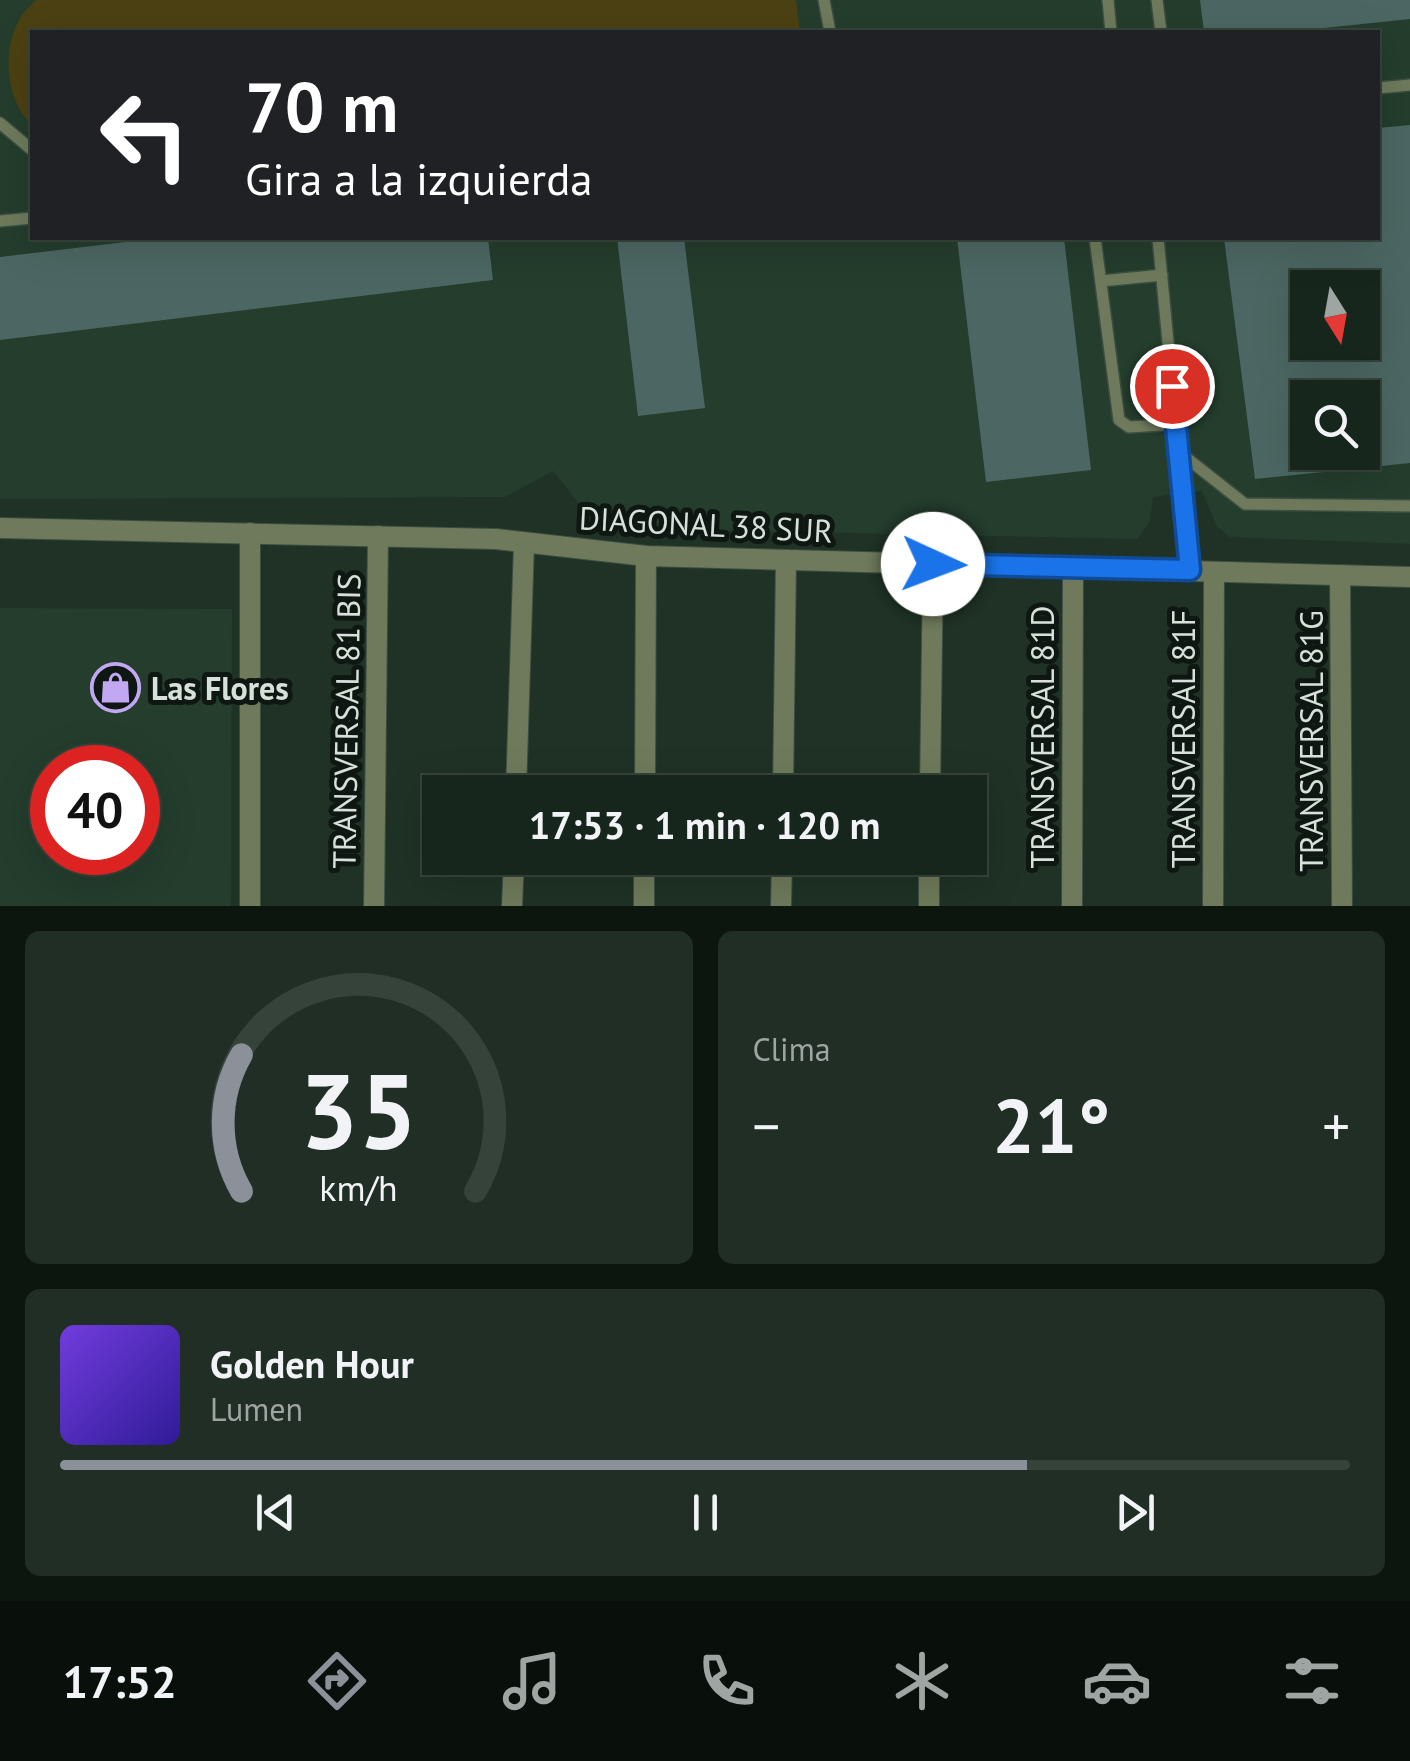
<!DOCTYPE html>
<html lang="es">
<head>
<meta charset="utf-8">
<style>
	body { margin:0; font-family:"PT Sans",sans-serif; background:#202e25; color:#f1f3f6; height:100vh; display:flex; flex-direction:column; font-size:38px; white-space:nowrap }
	* { box-sizing:border-box; margin:0 }
	p { font-size:32px; color:#9ea5a3 }
	.icon { flex:none; width:55px; height:55px; fill:none; stroke:currentColor; stroke-width:2; stroke-linecap:round; stroke-linejoin:round }
	.map { position:relative; height:906px; overflow:hidden }
	.sheet { display:flex; flex-direction:column; gap:25px; padding:25px; background:#0d150f; flex:1 }
	.sheet>* { flex:none }
	.hud { position:absolute; left:30px; top:30px; width:1350px; height:210px; border-radius:0px; box-shadow:0 10px 40px #0002,0 0 0 2px #36433b; background:#202124; color:#fff; overflow:hidden }
	.needle { width:65px; rotate:169deg }
	.controls { position:absolute; left:1290px; top:270px; display:grid; gap:20px }
	.controls a { display:grid; place-items:center; width:90px; height:90px; border-radius:0px; background:#17261c; box-shadow:0 10px 40px #0002,0 0 0 2px #36433b; font-size:50px }
	.speed { position:absolute; left:30px; top:745px; display:flex; gap:20px; font-size:50px; font-weight:700; text-align:center }
	.speed>* { display:grid; place-content:center; width:130px; height:130px; border-radius:50%; background:#17261c; box-shadow:0 10px 40px #0002,0 0 0 2px #36433b; line-height:1 }
	.speed .limit { border:15px solid #d22; background:#fff; color:#111 }
	.pin { position:absolute; display:grid; place-items:center; width:85px; height:85px; color:#fff; margin:-42px; border:5px solid #fff; border-radius:50%; box-shadow:0 2px 10px #0007 }
	.me { position:absolute; width:110px; margin:-55px; rotate:92deg; stroke-linejoin:round; filter:drop-shadow(0 0 8px #0008) }
	.turn { display:flex; align-items:center; gap:35px; height:210px; padding:0 50px; font-size:45px }
	.turn .icon { width:130px; height:130px; stroke-width:2.5 }
	.turn b { display:block; font-size:70px; line-height:85px }
	.big { font-size:75px; font-weight:600; line-height:1.1 }
	.sheet .card { flex:1; display:flex; flex-direction:column; justify-content:center; gap:15px; min-width:0; padding:0 35px; border-radius:15px; background:#202e25 }
	.sheet .dial { align-items:center; gap:0 }
	.dial svg { height:260px; overflow:visible; fill:none; stroke:#36433b; stroke-width:7; stroke-linecap:round; text-anchor:middle }
	.dial text { fill:#f1f3f6; stroke:none }
	.song { display:flex; align-items:center; gap:30px }
	.cover { width:120px; height:120px; border-radius:15px; background:linear-gradient(135deg,hsl(260 70% 55%),hsl(250 70% 35%)) }
	.played { height:10px; border-radius:5px; background:linear-gradient(90deg,#8c9099 75%,#36433b 75%) }
	.keys { display:flex; justify-content:space-around; direction:ltr }
	.heat { display:flex; justify-content:space-between; align-items:center; font-size:55px; direction:ltr }
	.sheet .tiles { flex:1; display:grid; gap:25px; grid-template-columns:1fr 1fr }
	.card:last-child { grid-column:span 2 }
	.trip { position:absolute; left:422px; top:775px; width:565px; height:100px; border-radius:0px; background:#17261c; box-shadow:0 10px 40px #0002,0 0 0 2px #36433b; font-weight:600; line-height:100px; text-align:center }
	.tab-bar { display:flex; height:160px; justify-content:space-around; align-items:center; background:#090f0b; color:#9ea5a3 }
	.tab-bar .icon { width:70px; height:70px }
	.tab-bar .active { color:#8c9099 }
	.tab-bar b { font-size:45px; color:#f1f3f6 }
	.map>svg:first-child { display:block }
	.built { fill:#243d2d; fill-rule:evenodd }
	.green { fill:#4c4112 }
	.building { fill:#4c6763; fill-rule:evenodd }
	.lines { fill:none; stroke-linecap:round; stroke-linejoin:round }
	.service-casing { stroke:#3c4e42; stroke-width:14 }
	.minor-casing { stroke:#3c4e42; stroke-width:22 }
	.tertiary-casing { stroke:#3c4e42; stroke-width:22 }
	.service { stroke:#6e7a5b; stroke-width:11 }
	.minor { stroke:#6e7a5b; stroke-width:20 }
	.tertiary { stroke:#6e7a5b; stroke-width:20 }
	.route-casing { stroke:#114b97; stroke-width:25 }
	.route { stroke:#1a73e8; stroke-width:18 }
	.labels { text-anchor:middle; dominant-baseline:central; stroke-width:10; stroke-linejoin:round; paint-order:stroke }
	.street-label { font-size:32px; fill:#d6e1d9; stroke:#0f1712 }
	.poi-label { font-size:32px; font-weight:bold; fill:#d6e1d9; stroke:#0f1712; text-anchor:start }
</style>
</head>
<body>
<div class="map">
<svg width="1410" height="906" viewBox="0 0 1410 906">
	<rect width="100%" height="100%" fill="#1f3225"/>
	<g class="built">
		<path d="M0,0H1410V544L1230,537L1217,527L1202,491L1153,497L1150,521L1138,539L602,528L586,522L584,510L553,471L505,497L0,499ZM32,32H1378V238H32ZM1308,288H1362V342H1308ZM1308,398H1362V452H1308Z"/>
		<path d="M0,608L232,609L231,906H0ZM52,768H138V852H52Z"/>
	</g>
	<path class="green" d="M37,0H796L800,32H32V124C0,97 0,25 37,0Z"/>
	<g class="building">
		<polygon points="1200,0 1410,0 1410,19 1286,32 1204,32"/>
		<path d="M1410,125V463L1255,479L1224,238H1378V128ZM1308,288H1362V342H1308ZM1308,398H1362V452H1308Z"/>
		<polygon points="159,238 488,238 493,280 0,340 0,257"/>
		<polygon points="617,238 684,238 705,408 638,416"/>
		<polygon points="957,238 1064,238 1091,470 986,482"/>
	</g>
	<g class="lines">
		<defs>
			<g id="service">
				<polyline points="824,0 830,32"/>
				<polyline points="1108,0 1111,32"/>
				<polyline points="1157,0 1161,32"/>
				<polyline points="1378,88 1410,85"/>
				<polyline points="0,123 32,150"/>
				<polyline points="0,221 32,218"/>
				<polyline points="1095,238 1119,420 1129,427 1176,424"/>
				<polyline points="1158,238 1190,570"/>
				<polyline points="1101,281 1162,275"/>
				<polyline points="1179,452 1245,504 1410,506"/>
			</g>
			<g id="minor">
				<polyline points="250,533 250,906"/>
				<polyline points="1340,575 1342,906"/>
				<polyline points="516,792 524,543"/>
				<polyline points="645,792 646,556"/>
				<polyline points="783,792 786,560"/>
				<polyline points="930,792 933,564"/>
				<polyline points="374,906 378,536"/>
				<polyline points="512,906 514,858"/>
				<polyline points="644,906 644,858"/>
				<polyline points="781,906 782,858"/>
				<polyline points="929,906 929,858"/>
				<polyline points="1072,906 1073,567"/>
				<polyline points="1213,906 1214,572"/>
			</g>
			<polyline id="tertiary" points="0,528 496,539 646,556 1410,577"/>
		</defs>
		<use href="#service" class="service-casing"/>
		<use href="#minor" class="minor-casing"/>
		<use href="#tertiary" class="tertiary-casing"/>
		<use href="#service" class="service"/>
		<use href="#minor" class="minor"/>
		<use href="#tertiary" class="tertiary"/>
	</g>
	<g class="lines">
		<defs>
			<polyline id="route" points="933,564 1190,570 1172,386"/>
		</defs>
		<use href="#route" class="route-casing"/>
		<use href="#route" class="route"/>
	</g>
	<defs>
		<symbol id="shop-ring" viewBox="-11 -11 22 22"><circle r="9.5" fill="#0f1712" stroke="#c2a8f2" stroke-width="1.5"/><path d="M-5-2.5h2.3a2.7 3.5 0 0 1 5.4 0H5L5.5 6h-11ZM-1.5-2.5h3a1.5 2.3 0 0 0-3 0Z" fill="#c2a8f2"/></symbol>
	</defs>
	<g fill-rule="evenodd">
		<use href="#shop-ring" x="88" y="660" width="55" height="55"/>
	</g>
	<g class="labels">
		<g class="street-label">
			<text transform="translate(706 524) rotate(3)">DIAGONAL 38 SUR</text>
			<text transform="translate(346 721) rotate(-89)">TRANSVERSAL 81 BIS</text>
			<text transform="translate(1042 737) rotate(-90)">TRANSVERSAL 81D</text>
			<text transform="translate(1183 739) rotate(-90)">TRANSVERSAL 81F</text>
			<text transform="translate(1311 741) rotate(-90)">TRANSVERSAL 81G</text>
		</g>
		<g class="poi-label">
			<text x="151" y="688">Las Flores</text>
		</g>
	</g>
</svg>
<div class="controls">
<a><svg class="needle" viewBox="-14 -14 28 28"><path d="M0-13l5 13h-10z" fill="#e53935"/><path d="M0 13l5-13h-10z" fill="#9ea5a3"/></svg></a>
<a><svg class="icon" aria-label="search" viewBox="0 0 24 24"><circle cx="10" cy="10" r="6"/><path d="M15 15l6 6"/></svg></a>
</div>
<div class="speed"><div class="limit">40</div></div>
<div class="pin" style="left:1172px;top:386px;background:#d93025"><svg class="icon" aria-label="arrive" viewBox="0 0 24 24"><path d="M6 21V4h12l-3 4 3 4H6"/></svg></div>
<svg class="me" style="left:933px;top:564px" viewBox="-20 -20 40 40"><circle r="19" fill="#fff"/><path d="M0-13L10 11 0 6-10 11z" fill="#1a73e8"/></svg>
<div class="trip">17:53 · 1 min · 120 m</div>
<div class="hud">
<div class="turn"><svg class="icon" aria-label="left" viewBox="0 0 24 24"><path d="M17 20v-9H6M10 6l-5 5 5 5"/></svg><div><b>70 m</b>Gira a la izquierda</div></div>
</div>
</div>
<section class="sheet">
<div class="tiles">
<div class="card dial"><svg viewBox="0 0 100 80">
<path d="M14 69A42 42 0 1 1 86 69"/>
<path d="M14 69A42 42 0 0 1 14 27" stroke="#8c9099"/>
<text x="50" y="56" font-size="32" font-weight="700">35</text>
<text x="50" y="72" font-size="11">km/h</text>
</svg></div>
<div class="card"><p>Clima</p>
<div class="heat"><a>−</a><b class="big">21°</b><a>+</a></div>
</div>
<div class="card">
<div class="song"><i class="cover"></i><div><b>Golden Hour</b><p>Lumen</p></div></div>
<div class="played"></div>
<div class="keys"><svg class="icon" aria-label="previous" viewBox="0 0 24 24"><path d="M18 5L8 12l10 7zM5 5v14"/></svg><svg class="icon" aria-label="pause" viewBox="0 0 24 24"><path d="M8 5v14M16 5v14"/></svg><svg class="icon" aria-label="next" viewBox="0 0 24 24"><path d="M6 5l10 7-10 7zM19 5v14"/></svg></div>
</div>
</div>
</section>
<nav class="tab-bar">
<b>17:52</b>
<svg class="icon active" aria-label="directions" viewBox="0 0 24 24"><path d="M12 3l9 9-9 9-9-9zM9 14v-3h6M13 9l2 2-2 2"/></svg>
<svg class="icon" aria-label="music" viewBox="0 0 24 24"><path d="M9 18V5l10-2v13"/><circle cx="6" cy="18" r="3"/><circle cx="16" cy="16" r="3"/></svg>
<svg class="icon" aria-label="phone" viewBox="0 0 24 24"><path d="M5 4h4l2 5-3 2q2 4 5 5l2-3 5 2v4C11 20 4 13 5 4z"/></svg>
<svg class="icon" aria-label="climate" viewBox="0 0 24 24"><path d="M12 3v18M4 7l16 10M4 17L20 7"/></svg>
<svg class="icon" aria-label="car" viewBox="0 0 24 24"><path d="M5 17H2v-5l4-1 3-4h7l3 4 3 1v5h-3M9 17h6M6 11h13"/><circle cx="7" cy="17" r="2"/><circle cx="17" cy="17" r="2"/></svg>
<svg class="icon" aria-label="filters" viewBox="0 0 24 24"><path d="M4 7h16M4 17h16"/><circle cx="9" cy="7" r="2"/><circle cx="15" cy="17" r="2"/></svg>
</nav>
</body>
</html>
